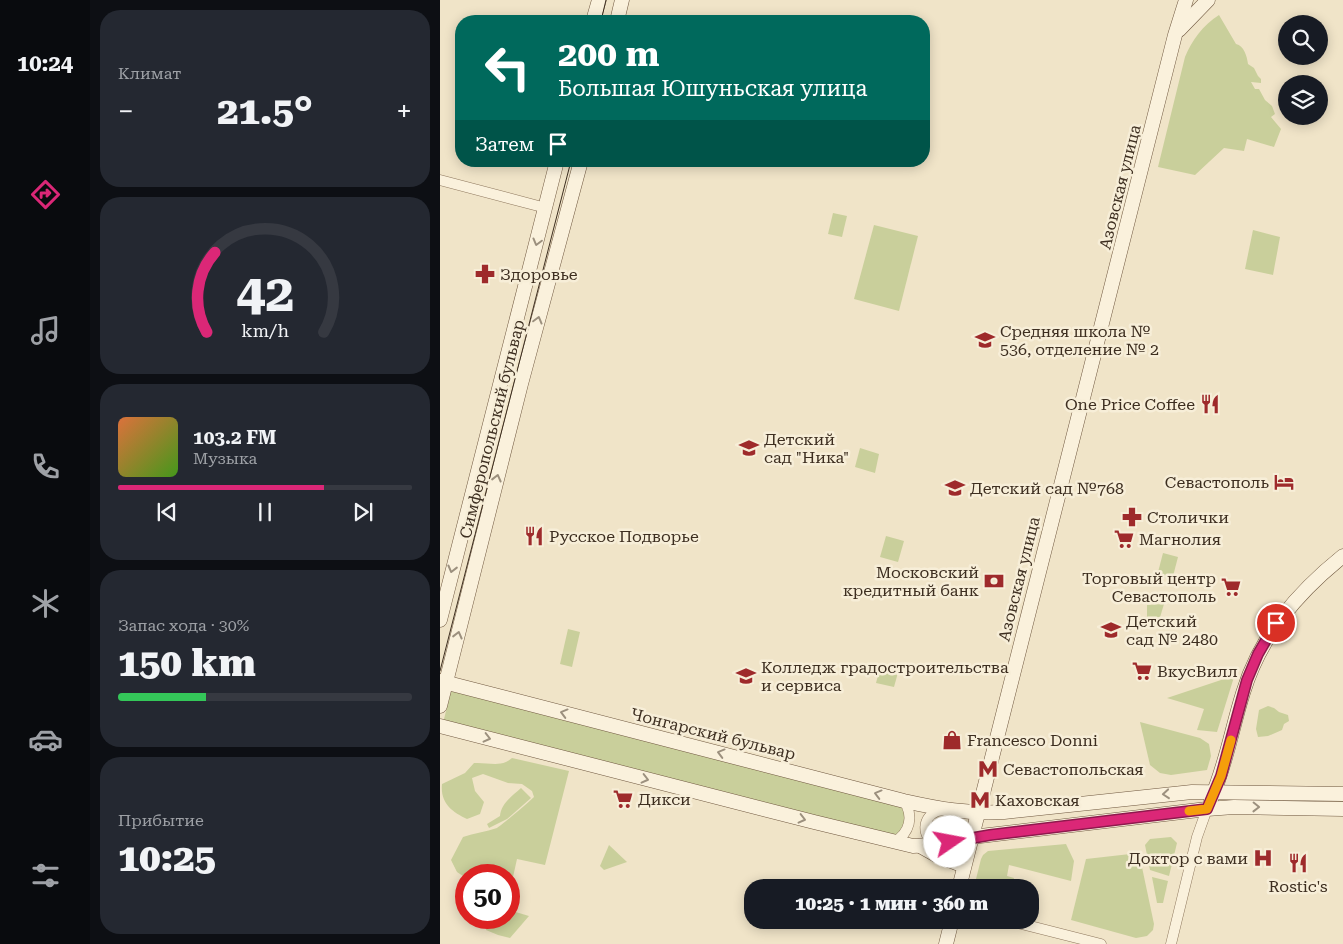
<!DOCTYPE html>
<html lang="ru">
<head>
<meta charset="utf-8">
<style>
	body { margin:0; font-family:"Roboto Serif",serif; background:#242831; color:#f1f3f6; height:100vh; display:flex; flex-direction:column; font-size:19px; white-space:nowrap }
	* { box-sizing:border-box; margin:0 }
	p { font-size:16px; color:#9ea1a6 }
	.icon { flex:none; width:28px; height:28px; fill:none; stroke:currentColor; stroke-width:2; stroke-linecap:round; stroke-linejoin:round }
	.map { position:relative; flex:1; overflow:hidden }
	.details { display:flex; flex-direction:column; gap:10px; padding:10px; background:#0d0f14; width:350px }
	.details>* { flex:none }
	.banner { position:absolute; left:15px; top:15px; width:475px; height:152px; border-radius:20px; box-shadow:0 2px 12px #0003; background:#00695c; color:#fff; overflow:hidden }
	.controls { position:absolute; left:838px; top:15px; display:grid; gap:10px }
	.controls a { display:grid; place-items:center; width:50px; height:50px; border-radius:50%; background:#171b24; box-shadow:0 2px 12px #0003; font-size:25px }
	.speed { position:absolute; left:15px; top:864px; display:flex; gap:10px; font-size:25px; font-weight:700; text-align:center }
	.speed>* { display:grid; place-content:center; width:65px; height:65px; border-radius:50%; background:#171b24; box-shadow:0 2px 12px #0003; line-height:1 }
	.speed .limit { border:8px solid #d22; background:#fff; color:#111 }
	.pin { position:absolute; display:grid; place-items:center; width:42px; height:42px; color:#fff; margin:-21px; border:2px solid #fff; border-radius:50%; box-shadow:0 1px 5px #0007 }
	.me { position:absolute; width:55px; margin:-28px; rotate:78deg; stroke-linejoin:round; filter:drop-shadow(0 0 4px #0008) }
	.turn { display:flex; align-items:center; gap:18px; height:105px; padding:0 20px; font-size:22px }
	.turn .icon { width:65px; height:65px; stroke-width:2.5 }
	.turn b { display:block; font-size:35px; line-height:42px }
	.then { display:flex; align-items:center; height:48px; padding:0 20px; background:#0003; gap:10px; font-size:19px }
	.big { font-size:38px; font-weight:800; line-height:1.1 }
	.details .widget { flex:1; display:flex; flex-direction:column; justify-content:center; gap:8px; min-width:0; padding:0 18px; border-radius:20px; background:#242831 }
	.details .dial { align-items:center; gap:0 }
	.dial svg { height:130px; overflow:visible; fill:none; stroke:#363941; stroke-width:7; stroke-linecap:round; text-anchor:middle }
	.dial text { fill:#f1f3f6; stroke:none }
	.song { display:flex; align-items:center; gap:15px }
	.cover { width:60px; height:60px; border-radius:8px; background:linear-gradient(135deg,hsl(20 70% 55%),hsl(100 70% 35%)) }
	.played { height:5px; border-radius:2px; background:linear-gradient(90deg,#db2777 70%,#363941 70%) }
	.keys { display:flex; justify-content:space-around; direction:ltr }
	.heat { display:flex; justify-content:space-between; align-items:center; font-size:28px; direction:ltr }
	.charge { height:8px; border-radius:4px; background:linear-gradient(90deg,#34c759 30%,#363941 0) }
	.trip { position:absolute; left:304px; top:879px; width:295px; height:50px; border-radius:20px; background:#171b24; box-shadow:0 2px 12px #0003; font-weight:800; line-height:50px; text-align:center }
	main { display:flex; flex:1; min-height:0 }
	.tabs { display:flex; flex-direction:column; width:90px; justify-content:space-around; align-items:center; background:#090b0e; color:#9ea1a6 }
	.tabs .icon { width:35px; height:35px }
	.tabs .on { color:#db2777 }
	.tabs b { font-size:22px; color:#f1f3f6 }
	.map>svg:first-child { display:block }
	.green { fill:#c9cf9b }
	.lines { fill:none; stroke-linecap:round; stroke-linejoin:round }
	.street-casing { stroke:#8d765c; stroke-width:11 }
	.secondary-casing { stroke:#6f573f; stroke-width:15 }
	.street { stroke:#faf1dc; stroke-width:10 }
	.secondary { stroke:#faf1dc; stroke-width:14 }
	.tram { stroke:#3d2e20; stroke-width:1 }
	.oneway { stroke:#9c907e }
	.route-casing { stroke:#8e194d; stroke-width:12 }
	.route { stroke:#db2777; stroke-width:9 }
	.slow { stroke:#f59e0b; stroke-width:9 }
	.labels { text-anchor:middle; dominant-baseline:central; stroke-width:5; stroke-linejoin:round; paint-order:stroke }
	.street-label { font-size:16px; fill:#3d2e20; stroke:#f7eed8 }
	.poi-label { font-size:16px; fill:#3d2e20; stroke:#f7eed8; text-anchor:start }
</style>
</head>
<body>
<main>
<nav class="tabs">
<b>10:24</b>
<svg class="icon on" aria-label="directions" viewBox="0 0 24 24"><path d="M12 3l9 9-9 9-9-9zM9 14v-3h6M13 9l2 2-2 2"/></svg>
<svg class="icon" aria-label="music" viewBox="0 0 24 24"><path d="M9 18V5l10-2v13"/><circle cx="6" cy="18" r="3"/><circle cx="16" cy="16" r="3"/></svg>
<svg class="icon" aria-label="phone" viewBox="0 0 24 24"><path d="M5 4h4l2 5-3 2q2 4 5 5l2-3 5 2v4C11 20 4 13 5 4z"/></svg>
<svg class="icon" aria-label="climate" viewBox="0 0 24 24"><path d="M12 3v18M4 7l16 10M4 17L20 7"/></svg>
<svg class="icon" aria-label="car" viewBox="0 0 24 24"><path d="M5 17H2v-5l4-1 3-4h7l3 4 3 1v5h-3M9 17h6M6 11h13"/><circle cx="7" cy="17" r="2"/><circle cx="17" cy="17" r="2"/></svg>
<svg class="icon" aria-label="filters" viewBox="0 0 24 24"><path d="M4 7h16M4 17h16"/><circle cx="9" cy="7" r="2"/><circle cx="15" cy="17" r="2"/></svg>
</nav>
<section class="details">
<div class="widget"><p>Климат</p>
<div class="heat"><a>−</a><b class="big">21.5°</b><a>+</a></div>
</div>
<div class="widget dial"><svg viewBox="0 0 100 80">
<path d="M14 69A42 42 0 1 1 86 69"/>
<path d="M14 69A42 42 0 0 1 19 20" stroke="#db2777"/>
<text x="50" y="56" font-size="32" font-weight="700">42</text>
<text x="50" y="72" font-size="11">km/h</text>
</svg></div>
<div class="widget">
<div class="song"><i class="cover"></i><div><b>103.2 FM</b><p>Музыка</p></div></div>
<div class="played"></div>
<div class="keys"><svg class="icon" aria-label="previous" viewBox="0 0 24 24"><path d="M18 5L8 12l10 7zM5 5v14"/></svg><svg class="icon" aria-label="pause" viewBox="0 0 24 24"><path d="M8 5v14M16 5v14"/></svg><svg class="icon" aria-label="next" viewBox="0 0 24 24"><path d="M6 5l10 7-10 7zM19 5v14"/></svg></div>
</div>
<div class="widget"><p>Запас хода · 30%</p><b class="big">150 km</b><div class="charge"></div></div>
<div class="widget"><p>Прибытие</p><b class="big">10:25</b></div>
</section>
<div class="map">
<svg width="903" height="944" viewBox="0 0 903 944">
	<rect width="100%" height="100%" fill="#f0e4c8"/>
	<g class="green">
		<path d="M779,15L796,44C804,46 807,56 808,64L814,68L818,76L821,79V83L811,82L815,89H819L825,100L832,106L835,114L831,117L841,129L834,147L807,139L804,151L784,148L755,175L718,167L745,57C752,40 763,25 779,15Z"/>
		<polygon points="393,213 407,216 402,237 388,234"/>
		<polygon points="434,225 478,236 459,311 414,299"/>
		<polygon points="813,230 840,237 833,275 805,269"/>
		<polygon points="420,448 439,454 435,473 415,467"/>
		<polygon points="446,536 464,541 458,562 440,557"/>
		<polygon points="723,553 738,557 732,580 717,576"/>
		<polygon points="724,604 718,624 707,621 707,605"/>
		<polygon points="128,629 140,632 132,667 120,664"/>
		<polygon points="441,664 459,669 454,687 436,683"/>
		<polygon points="794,677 777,732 757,730 764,709 727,698 787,678"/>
		<polygon points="11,691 461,806 467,818 463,832 453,839 3,723"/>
		<polygon points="828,706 834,708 839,712 848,715 849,721 844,724 842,730 828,736 818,737 816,729 819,710"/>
		<polygon points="700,722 760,738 769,744 771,756 767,770 731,775 720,773 710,765"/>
		<path d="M72,758L129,771L105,865L77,859L69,895V875H26V878L17,872L11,860L23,837C34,833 46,832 57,828C62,825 89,802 94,797L92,791L82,784L68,783L43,774L32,778L35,791L44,802L40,814L27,819C12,812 0,803 2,784L25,773L34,763C48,762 61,768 72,758Z"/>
		<path d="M81,788L91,798L67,819L49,828L47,824L60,816C61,804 72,796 81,788Z"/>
		<polygon points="731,837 737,843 729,876 710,870 705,845 710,839"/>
		<polygon points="626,844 634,861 631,881 569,865 567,876 574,878 572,887 534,887 541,859 543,855 548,851"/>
		<polygon points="169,845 187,862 164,870 160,866"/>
		<polygon points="699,853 714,924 713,930 707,936 696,938 631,920 646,859"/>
		<polygon points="712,877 728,881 723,903 717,903"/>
		<polygon points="69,910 89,916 70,938 58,935 46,930 48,918 69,918"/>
	</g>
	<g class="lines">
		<defs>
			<g id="street">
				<polyline points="0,180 106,208"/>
				<path d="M454,842C470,833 474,816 464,801"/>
				<path d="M496,845C479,835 483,812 503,810"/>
				<polyline points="566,920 661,944"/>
				<polyline points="731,944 757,837 767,809"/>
			</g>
			<g id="secondary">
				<polyline points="153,21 159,0"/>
				<polyline points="177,21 182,0"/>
				<polyline points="739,30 768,0"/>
				<polyline points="0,620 117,161"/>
				<path d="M0,681L464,801C500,809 527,814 564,812L752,792L903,794"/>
				<polyline points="0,706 81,384 141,161"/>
				<polyline points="0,726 374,822 473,846 490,845 532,837 767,809 794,807 903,809"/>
				<path d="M771,799C786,765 792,728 803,693C820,636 857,593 903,556"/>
				<polyline points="480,846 496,855 524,866"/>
				<polyline points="519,888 735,35 746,0"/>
				<polyline points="506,944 512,920"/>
			</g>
		</defs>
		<use href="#street" class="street-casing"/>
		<use href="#secondary" class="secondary-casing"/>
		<use href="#street" class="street"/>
		<use href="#secondary" class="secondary"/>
		<g class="tram">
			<polyline points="161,21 166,0"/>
			<polyline points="0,671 131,161"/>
		</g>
	</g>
	<defs><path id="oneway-chevron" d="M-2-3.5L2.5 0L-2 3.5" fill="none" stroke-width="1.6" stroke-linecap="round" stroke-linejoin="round" transform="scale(1.25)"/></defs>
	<g class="oneway">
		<use href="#oneway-chevron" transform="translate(97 242) rotate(105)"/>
		<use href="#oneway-chevron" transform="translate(98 320) rotate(-75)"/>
		<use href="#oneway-chevron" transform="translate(57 478) rotate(-76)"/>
		<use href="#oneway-chevron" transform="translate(12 569) rotate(104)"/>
		<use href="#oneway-chevron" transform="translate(18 635) rotate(-76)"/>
		<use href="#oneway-chevron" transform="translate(124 713) rotate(-165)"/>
		<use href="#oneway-chevron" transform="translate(47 738) rotate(14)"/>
		<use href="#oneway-chevron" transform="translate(281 753) rotate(-165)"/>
		<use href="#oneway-chevron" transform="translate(205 779) rotate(14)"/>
		<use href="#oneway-chevron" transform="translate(438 794) rotate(-165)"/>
		<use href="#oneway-chevron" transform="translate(726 794) rotate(175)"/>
		<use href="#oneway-chevron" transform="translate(816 807) rotate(1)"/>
		<use href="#oneway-chevron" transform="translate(362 819) rotate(14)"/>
	</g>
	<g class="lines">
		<defs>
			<polyline id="route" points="510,842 550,835 767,809 781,776 807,680 818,654 836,623"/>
		</defs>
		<use href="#route" class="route-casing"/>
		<use href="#route" class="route"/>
		<polyline class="slow" points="749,811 767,809 781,776 791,740"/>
	</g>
	<defs>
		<symbol id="pharmacy-bare" viewBox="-9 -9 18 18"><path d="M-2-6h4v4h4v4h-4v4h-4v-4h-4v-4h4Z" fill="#9e2a2b" stroke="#f7eed8" stroke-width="2.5" paint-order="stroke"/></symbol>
		<symbol id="school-bare" viewBox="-9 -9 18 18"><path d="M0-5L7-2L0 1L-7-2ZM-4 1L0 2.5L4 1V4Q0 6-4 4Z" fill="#9e2a2b" stroke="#f7eed8" stroke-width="2.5" paint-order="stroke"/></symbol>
		<symbol id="restaurant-bare" viewBox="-9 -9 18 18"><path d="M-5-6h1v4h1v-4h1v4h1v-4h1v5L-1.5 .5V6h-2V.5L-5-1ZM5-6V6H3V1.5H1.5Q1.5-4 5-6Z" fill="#9e2a2b" stroke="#f7eed8" stroke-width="2.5" paint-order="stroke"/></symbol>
		<symbol id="hotel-bare" viewBox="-9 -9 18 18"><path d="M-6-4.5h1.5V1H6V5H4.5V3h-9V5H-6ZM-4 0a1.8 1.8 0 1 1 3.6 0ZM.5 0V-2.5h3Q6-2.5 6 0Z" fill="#9e2a2b" stroke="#f7eed8" stroke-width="2.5" paint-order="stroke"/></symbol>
		<symbol id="supermarket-bare" viewBox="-9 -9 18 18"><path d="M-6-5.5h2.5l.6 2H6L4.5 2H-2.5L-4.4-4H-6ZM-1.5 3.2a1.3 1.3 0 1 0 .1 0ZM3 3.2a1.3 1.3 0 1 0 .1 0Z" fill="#9e2a2b" stroke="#f7eed8" stroke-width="2.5" paint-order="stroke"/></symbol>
		<symbol id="bank-bare" viewBox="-9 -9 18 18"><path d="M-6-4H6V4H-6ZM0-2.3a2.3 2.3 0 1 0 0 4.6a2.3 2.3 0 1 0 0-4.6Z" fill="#9e2a2b" stroke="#f7eed8" stroke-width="2.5" paint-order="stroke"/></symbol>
		<symbol id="university-bare" viewBox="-9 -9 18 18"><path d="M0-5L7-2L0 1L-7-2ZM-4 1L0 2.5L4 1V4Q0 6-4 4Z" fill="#9e2a2b" stroke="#f7eed8" stroke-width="2.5" paint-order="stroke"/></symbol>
		<symbol id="shop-bare" viewBox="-9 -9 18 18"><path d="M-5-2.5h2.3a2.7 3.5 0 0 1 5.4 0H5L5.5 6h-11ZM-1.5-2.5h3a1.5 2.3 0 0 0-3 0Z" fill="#9e2a2b" stroke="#f7eed8" stroke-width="2.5" paint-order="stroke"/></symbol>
		<symbol id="metro-bare" viewBox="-9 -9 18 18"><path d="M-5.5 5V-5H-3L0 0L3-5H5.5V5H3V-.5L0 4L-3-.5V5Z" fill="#9e2a2b" stroke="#f7eed8" stroke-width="2.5" paint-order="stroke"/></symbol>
		<symbol id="hospital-bare" viewBox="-9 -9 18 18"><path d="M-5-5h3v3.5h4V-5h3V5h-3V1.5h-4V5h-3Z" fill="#9e2a2b" stroke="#f7eed8" stroke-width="2.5" paint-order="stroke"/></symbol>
	</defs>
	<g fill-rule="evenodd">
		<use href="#pharmacy-bare" x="31" y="260" width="28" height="28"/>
		<use href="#school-bare" x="531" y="326" width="28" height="28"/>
		<use href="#restaurant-bare" x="756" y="390" width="28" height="28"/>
		<use href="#school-bare" x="295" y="434" width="28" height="28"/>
		<use href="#hotel-bare" x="830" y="468" width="28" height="28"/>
		<use href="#school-bare" x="501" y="474" width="28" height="28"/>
		<use href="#pharmacy-bare" x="678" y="503" width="28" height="28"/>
		<use href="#restaurant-bare" x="80" y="522" width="28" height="28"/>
		<use href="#supermarket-bare" x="670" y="525" width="28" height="28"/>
		<use href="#bank-bare" x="540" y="567" width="28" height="28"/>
		<use href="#supermarket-bare" x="777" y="573" width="28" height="28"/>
		<use href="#school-bare" x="657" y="616" width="28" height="28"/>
		<use href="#supermarket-bare" x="688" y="657" width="28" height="28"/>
		<use href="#university-bare" x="292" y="662" width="28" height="28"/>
		<use href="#shop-bare" x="498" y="726" width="28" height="28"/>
		<use href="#metro-bare" x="534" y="755" width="28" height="28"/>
		<use href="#supermarket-bare" x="169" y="785" width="28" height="28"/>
		<use href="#metro-bare" x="526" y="786" width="28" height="28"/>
		<use href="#hospital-bare" x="809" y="844" width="28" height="28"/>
		<use href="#restaurant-bare" x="844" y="849" width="28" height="28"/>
	</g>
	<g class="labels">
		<g class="street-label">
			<text transform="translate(680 187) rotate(-76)">Азовская улица</text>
			<text transform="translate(52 429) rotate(-76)">Симферопольский бульвар</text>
			<text transform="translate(579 579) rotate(-76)">Азовская улица</text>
			<text transform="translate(273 734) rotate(14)">Чонгарский бульвар</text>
		</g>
		<g class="poi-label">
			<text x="60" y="274">Здоровье</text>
			<text x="560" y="331">Средняя школа №<tspan x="560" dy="18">536, отделение № 2</tspan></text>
			<text x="755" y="404" text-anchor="end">One Price Coffee</text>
			<text x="324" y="439">Детский<tspan x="324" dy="18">сад "Ника"</tspan></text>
			<text x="829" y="482" text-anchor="end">Севастополь</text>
			<text x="530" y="488">Детский сад №768</text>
			<text x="707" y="517">Столички</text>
			<text x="109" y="536">Русское Подворье</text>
			<text x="699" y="539">Магнолия</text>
			<text x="539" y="572" text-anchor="end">Московский<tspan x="539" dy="18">кредитный банк</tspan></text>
			<text x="776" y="578" text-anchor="end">Торговый центр<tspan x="776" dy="18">Севастополь</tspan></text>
			<text x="686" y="621">Детский<tspan x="686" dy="18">сад № 2480</tspan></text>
			<text x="321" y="667">Колледж градостроительства<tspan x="321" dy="18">и сервиса</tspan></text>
			<text x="717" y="671">ВкусВилл</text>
			<text x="527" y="740">Francesco Donni</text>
			<text x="563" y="769">Севастопольская</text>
			<text x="198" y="799">Дикси</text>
			<text x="555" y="800">Каховская</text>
			<text x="808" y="858" text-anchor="end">Доктор с вами</text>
			<text x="858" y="886" text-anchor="middle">Rostic's</text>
		</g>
	</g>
</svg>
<div class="controls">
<a><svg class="icon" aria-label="search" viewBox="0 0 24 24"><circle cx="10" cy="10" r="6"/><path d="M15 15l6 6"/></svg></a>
<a><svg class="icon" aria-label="layers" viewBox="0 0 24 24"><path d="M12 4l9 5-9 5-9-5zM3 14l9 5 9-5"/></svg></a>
</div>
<div class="speed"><div class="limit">50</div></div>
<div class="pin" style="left:836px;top:623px;background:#d93025"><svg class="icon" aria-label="arrive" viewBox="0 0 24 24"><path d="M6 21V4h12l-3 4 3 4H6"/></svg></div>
<svg class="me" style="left:510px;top:842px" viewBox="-20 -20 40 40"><circle r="19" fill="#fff"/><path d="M0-13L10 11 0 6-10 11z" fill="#db2777"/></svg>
<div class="trip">10:25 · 1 мин · 360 m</div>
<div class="banner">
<div class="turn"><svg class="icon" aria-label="left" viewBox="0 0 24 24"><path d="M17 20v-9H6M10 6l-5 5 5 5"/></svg><div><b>200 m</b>Большая Юшуньская улица</div></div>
<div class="then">Затем<svg class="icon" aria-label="arrive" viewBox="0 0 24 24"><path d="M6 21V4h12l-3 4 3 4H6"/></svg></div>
</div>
</div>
</main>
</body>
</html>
